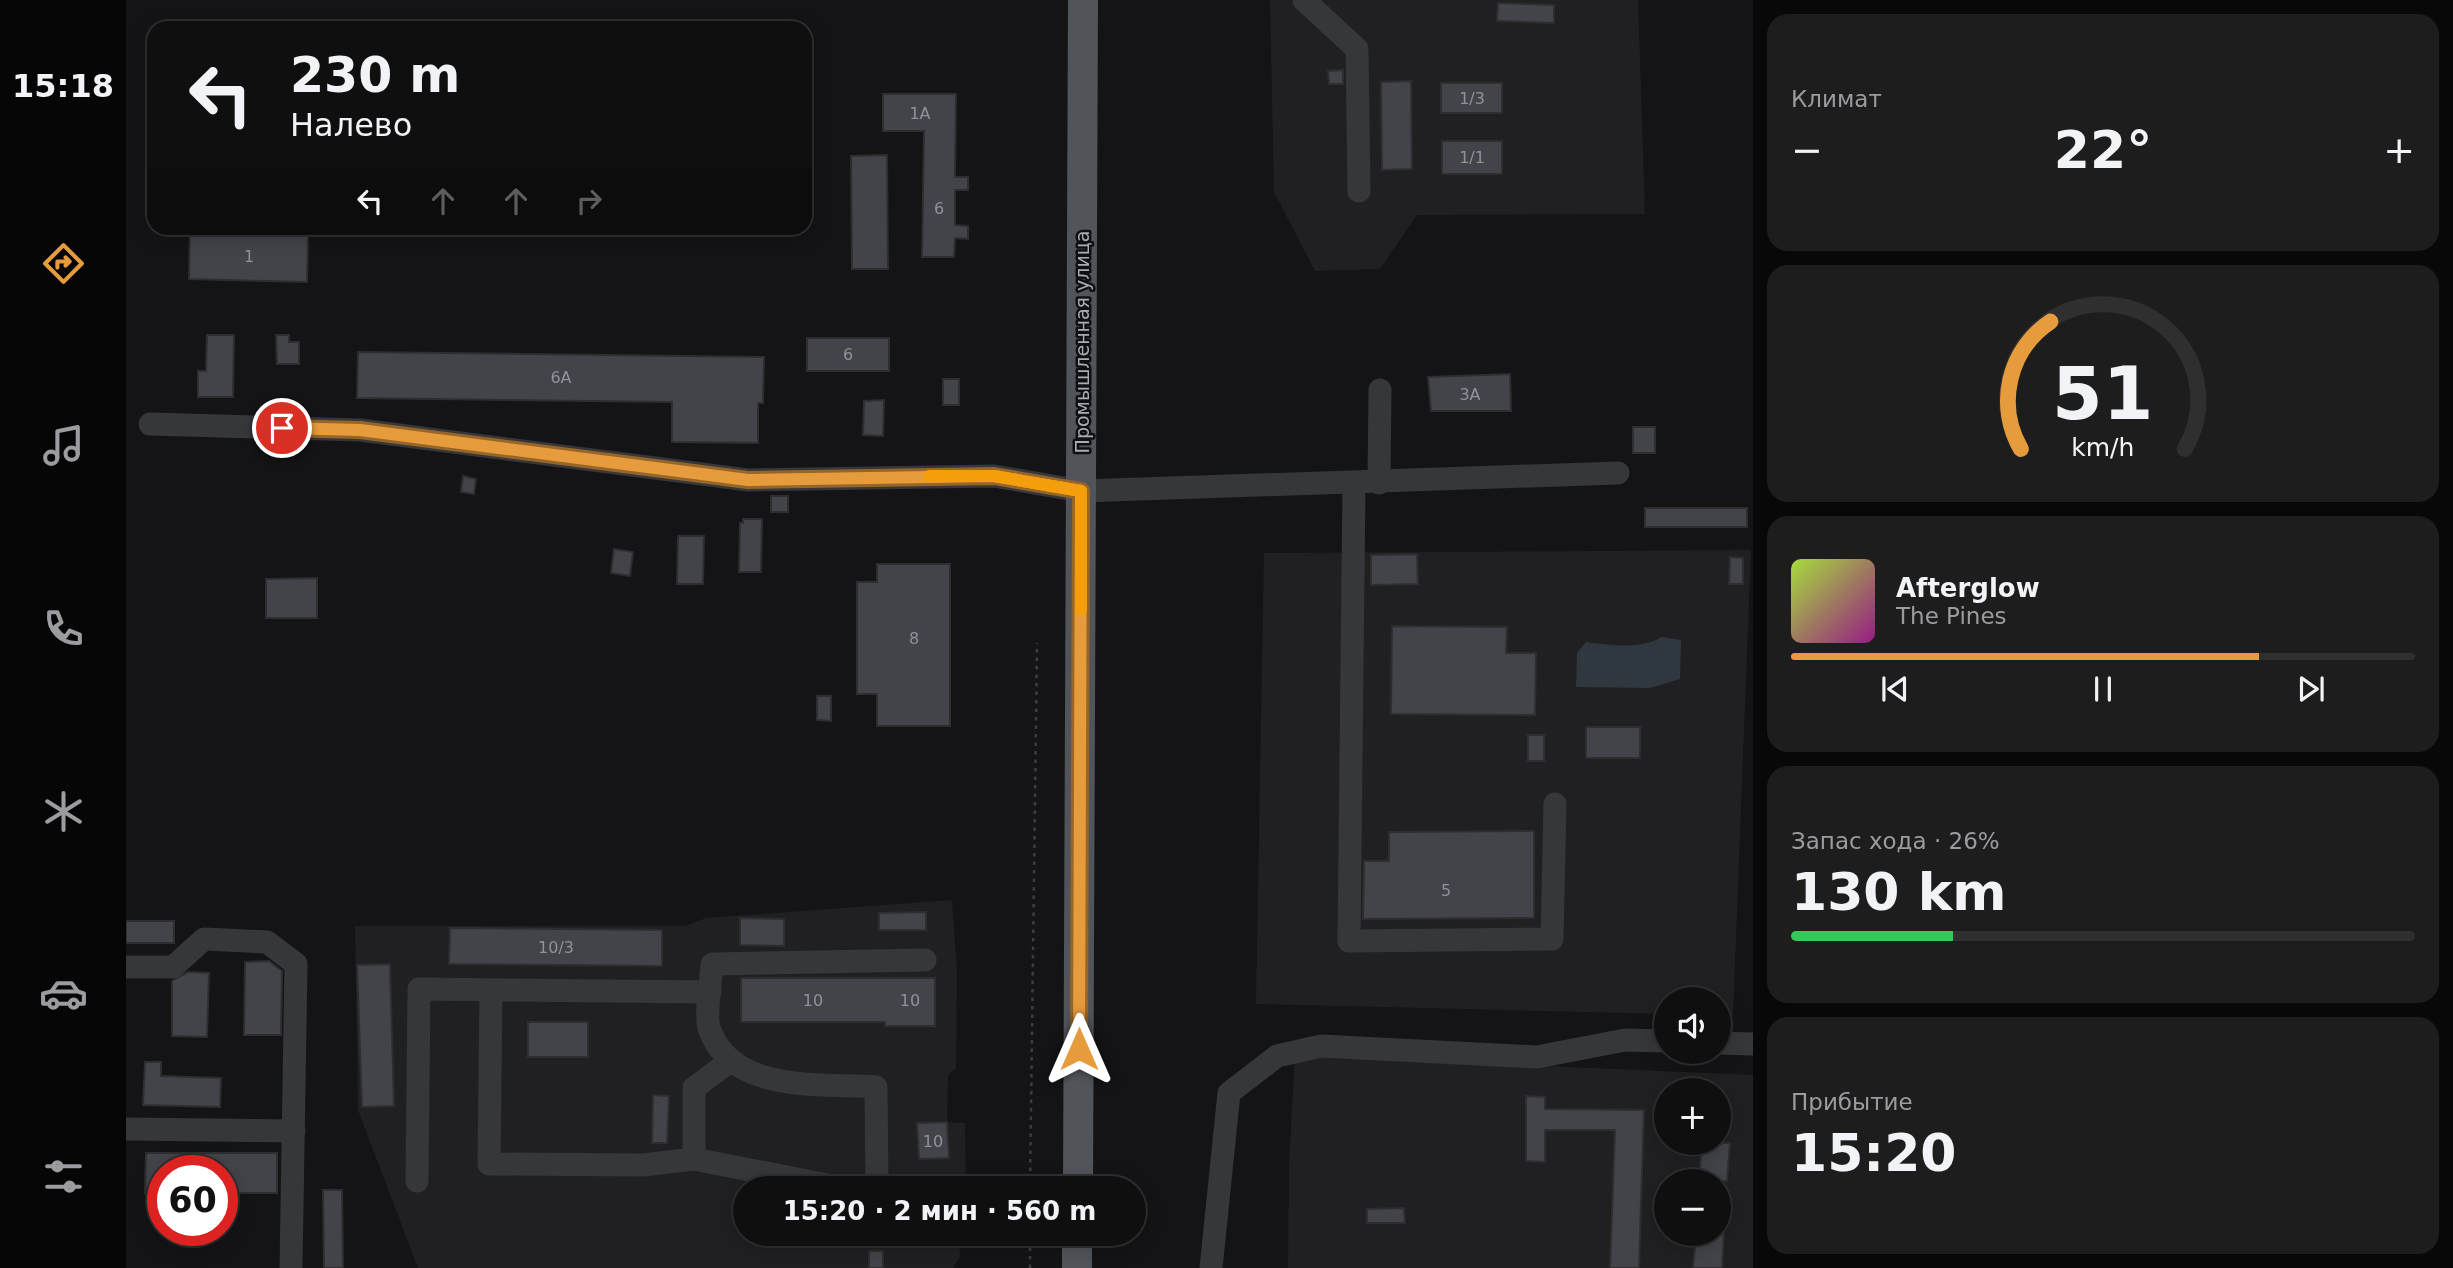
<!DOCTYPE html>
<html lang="ru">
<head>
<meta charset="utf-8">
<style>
	body { margin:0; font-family:"DejaVu Sans",sans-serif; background:#1d1d1e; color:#f1f3f6; height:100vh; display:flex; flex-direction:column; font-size:26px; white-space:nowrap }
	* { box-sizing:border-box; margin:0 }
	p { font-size:23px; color:#9b9c9f }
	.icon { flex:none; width:38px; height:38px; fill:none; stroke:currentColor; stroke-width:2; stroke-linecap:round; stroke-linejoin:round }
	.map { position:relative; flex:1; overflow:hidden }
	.drawer { display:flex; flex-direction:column; gap:14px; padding:14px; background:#080809; width:700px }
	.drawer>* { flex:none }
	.hud { position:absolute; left:21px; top:21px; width:665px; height:214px; border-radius:21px; box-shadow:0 4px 18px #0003,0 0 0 2px #2f2f30; background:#0f0f10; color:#f1f3f6; overflow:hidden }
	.controls { position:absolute; left:1528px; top:987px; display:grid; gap:14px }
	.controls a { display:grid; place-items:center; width:77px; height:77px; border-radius:50%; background:#0f0f10; box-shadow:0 4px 18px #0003,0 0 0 2px #2f2f30; font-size:35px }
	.speed { position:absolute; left:21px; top:1155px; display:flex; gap:14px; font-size:35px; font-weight:700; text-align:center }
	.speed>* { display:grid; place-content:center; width:91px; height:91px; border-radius:50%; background:#0f0f10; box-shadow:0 4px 18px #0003,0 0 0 2px #2f2f30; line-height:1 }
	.speed .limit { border:10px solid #d22; background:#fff; color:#111 }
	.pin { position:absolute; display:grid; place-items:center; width:60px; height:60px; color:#fff; margin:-30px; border:4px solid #fff; border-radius:50%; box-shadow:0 2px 7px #0007 }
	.me { position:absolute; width:77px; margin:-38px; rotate:0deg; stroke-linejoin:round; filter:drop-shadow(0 0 5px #0008) }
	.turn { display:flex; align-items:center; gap:24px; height:147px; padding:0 28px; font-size:32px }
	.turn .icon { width:91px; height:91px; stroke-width:2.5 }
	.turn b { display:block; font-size:49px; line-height:60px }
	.lanes { display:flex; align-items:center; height:66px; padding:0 28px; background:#0003; justify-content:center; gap:35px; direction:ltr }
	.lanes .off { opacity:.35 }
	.big { font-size:52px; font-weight:700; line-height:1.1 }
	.drawer .widget { flex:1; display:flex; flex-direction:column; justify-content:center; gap:10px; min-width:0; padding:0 24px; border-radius:21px; background:#1d1d1e }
	.drawer .dial { align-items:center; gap:0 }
	.dial svg { height:182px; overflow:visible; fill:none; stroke:#2f2f30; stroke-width:7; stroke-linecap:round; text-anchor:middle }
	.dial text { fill:#f1f3f6; stroke:none }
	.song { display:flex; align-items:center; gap:21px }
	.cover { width:84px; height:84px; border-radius:10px; background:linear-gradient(135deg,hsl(80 70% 55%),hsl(310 70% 35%)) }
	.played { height:7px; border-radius:4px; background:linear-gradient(90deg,#e69c3c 75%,#2f2f30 75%) }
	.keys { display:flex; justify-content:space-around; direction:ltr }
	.heat { display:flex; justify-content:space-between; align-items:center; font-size:38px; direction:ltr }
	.charge { height:10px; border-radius:5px; background:linear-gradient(90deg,#34c759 26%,#2f2f30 0) }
	.trip { position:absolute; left:607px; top:1176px; width:413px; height:70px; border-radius:35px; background:#0f0f10; box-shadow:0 4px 18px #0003,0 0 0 2px #2f2f30; font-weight:700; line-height:70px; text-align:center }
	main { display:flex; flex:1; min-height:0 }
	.dock { display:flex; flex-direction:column; width:126px; justify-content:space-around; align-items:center; background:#060606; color:#9b9c9f }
	.dock .icon { width:49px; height:49px }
	.dock .current { color:#e69c3c }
	.dock b { font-size:32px; color:#f1f3f6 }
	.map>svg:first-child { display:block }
	.built { fill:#202023; fill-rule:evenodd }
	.water { fill:#2e383e }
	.building { fill:#434449; stroke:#2e2e31; stroke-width:2 }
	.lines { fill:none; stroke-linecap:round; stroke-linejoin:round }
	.path { stroke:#3b3e41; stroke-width:2.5; stroke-dasharray:3.5 5; stroke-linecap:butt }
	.minor { stroke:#35373a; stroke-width:23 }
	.major { stroke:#515459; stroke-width:30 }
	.route-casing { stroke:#966527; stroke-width:18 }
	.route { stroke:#e69c3c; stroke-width:12 }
	.slow { stroke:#f59e0b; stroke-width:12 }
	.labels { text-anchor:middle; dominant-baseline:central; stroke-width:5; stroke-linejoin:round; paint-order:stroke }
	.number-label { font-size:16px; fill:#8e929a }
	.street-label { font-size:19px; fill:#a7acb5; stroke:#0f0f11 }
</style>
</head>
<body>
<main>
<nav class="dock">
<b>15:18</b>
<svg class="icon current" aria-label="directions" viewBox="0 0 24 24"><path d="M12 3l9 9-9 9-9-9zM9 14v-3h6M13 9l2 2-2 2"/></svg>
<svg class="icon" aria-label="music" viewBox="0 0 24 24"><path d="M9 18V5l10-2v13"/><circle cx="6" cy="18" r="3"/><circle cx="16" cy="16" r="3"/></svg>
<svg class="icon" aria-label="phone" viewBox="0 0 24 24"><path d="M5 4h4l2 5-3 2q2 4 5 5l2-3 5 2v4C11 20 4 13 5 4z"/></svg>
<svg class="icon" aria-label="climate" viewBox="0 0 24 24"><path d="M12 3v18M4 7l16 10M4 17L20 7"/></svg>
<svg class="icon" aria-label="car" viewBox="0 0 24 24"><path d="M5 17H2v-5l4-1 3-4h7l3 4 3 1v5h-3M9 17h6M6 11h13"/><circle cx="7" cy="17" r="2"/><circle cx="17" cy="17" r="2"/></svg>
<svg class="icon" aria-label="filters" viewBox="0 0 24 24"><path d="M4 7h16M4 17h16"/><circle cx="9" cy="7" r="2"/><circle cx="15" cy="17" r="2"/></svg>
</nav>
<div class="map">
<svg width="1627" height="1268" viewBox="0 0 1627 1268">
	<rect width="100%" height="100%" fill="#141416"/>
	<g class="built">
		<polygon points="1144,0 1512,0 1519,214 1291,215 1254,269 1189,271 1148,192"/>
		<polygon points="1625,550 1607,1016 1593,1016 1592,999 1540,999 1540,1014 1130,1004 1138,553"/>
		<polygon points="826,900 831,972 830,1068 822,1075 821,1122 839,1123 840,1188 620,1188 620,1234 841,1234 841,1238 833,1238 834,1257 827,1268 292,1268 232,1110 229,926 559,926 580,918"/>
		<path d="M1169,1055L1627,1075V1268H1162L1163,1165ZM1540,1090H1592V1143H1540ZM1540,1181H1592V1234H1540Z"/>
	</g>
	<path class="water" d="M1536,637L1555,640L1554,679L1524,688L1450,687L1451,653L1460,642C1483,645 1514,650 1536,637Z"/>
	<g class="building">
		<polygon points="1372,3 1428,5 1428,23 1371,21"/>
		<polygon points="1217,70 1217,84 1203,84 1202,71"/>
		<polygon points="1285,81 1286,169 1256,170 1255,82"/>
		<rect x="1315" y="83" width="61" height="30"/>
		<polygon points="757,94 830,94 829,177 842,177 842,190 829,190 829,225 842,226 842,239 829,238 828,257 796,257 798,131 757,131"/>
		<rect x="1316" y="141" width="60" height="33"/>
		<polygon points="761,155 762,269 726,269 725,156"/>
		<polygon points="64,232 182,234 181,282 63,279"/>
		<polygon points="81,335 108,335 107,397 72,397 72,371 80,371"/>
		<polygon points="150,335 163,335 163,342 173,342 173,364 151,364"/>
		<rect x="681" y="338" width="82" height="33"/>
		<polygon points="232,352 638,357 637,403 632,403 632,443 546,442 546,402 231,398"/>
		<polygon points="1384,374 1385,411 1305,411 1302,377"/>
		<rect x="817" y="379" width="16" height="26"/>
		<polygon points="758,400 757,436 737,435 738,401"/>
		<rect x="1507" y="427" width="22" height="26"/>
		<polygon points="337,476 350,479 348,494 335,492"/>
		<rect x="645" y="496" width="17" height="16"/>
		<rect x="1519" y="508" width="102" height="19"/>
		<polygon points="617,519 636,519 635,572 613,572 614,523 617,523"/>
		<polygon points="552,536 578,536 577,584 551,584"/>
		<polygon points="488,549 507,552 504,576 485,573"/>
		<polygon points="1291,554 1292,584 1245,585 1245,555"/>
		<polygon points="1604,557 1617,558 1617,584 1603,584"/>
		<polygon points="751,564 824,564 824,726 751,726 751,694 731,694 731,582 751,582"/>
		<polygon points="191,578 191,618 140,618 140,579"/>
		<polygon points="1266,626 1381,627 1380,653 1410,653 1409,715 1265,714"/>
		<polygon points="691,696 705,696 705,721 691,720"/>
		<rect x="1460" y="727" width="54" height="31"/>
		<rect x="1402" y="735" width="16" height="26"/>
		<polygon points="1408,831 1408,918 1237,919 1238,861 1263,861 1263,832"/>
		<polygon points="800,912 800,930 753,930 753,913"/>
		<polygon points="614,918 658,919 658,946 614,945"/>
		<rect x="0" y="921" width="48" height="22"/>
		<polygon points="324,928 536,930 536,966 323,964"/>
		<polygon points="143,961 156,971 155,1035 118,1035 119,962"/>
		<polygon points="264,964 268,1106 236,1107 231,965"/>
		<polygon points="62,972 83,973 81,1037 46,1036 46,981"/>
		<polygon points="615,978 809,978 809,1026 759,1026 759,1022 615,1022"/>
		<rect x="402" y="1022" width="60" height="35"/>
		<polygon points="19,1062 35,1062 35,1076 95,1078 94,1107 17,1105"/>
		<polygon points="527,1095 543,1096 541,1143 526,1143"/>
		<polygon points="1400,1096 1419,1097 1419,1109 1518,1110 1513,1268 1484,1268 1489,1130 1419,1130 1419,1162 1400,1161"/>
		<polygon points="821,1122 823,1158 793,1159 791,1123"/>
		<polygon points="1576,1143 1604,1143 1601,1181 1573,1181"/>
		<polygon points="20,1153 151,1153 151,1193 96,1193 96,1171 37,1171 37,1193 19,1193"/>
		<polygon points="197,1190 216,1190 217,1268 198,1268"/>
		<polygon points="1278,1208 1279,1223 1241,1223 1241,1209"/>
		<polygon points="1570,1234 1598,1234 1596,1268 1567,1268"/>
		<rect x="743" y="1251" width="14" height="17"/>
	</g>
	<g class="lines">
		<g class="path">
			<polyline points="904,1188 911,643"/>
			<polyline points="904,1268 904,1234"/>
		</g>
		<g class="minor">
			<polyline points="1178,0 1231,49 1233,191"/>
			<polyline points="24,424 234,430 622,480 868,476 955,491 1492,473"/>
			<polyline points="1253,483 1254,390"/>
			<polyline points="1228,484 1223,941 1426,939 1429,804"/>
			<polyline points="0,967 47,967 78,939 141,942 170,964 165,1268"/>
			<polyline points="365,990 363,1164 517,1165 568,1159 716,1188"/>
			<polyline points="1592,1043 1627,1044"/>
			<polyline points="0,1129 168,1131"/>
			<polyline points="568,1159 568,1088 604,1061"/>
			<polyline points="291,1181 293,989 584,992"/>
			<path d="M751,1188L750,1087C695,1083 605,1094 583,1028C579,1015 585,979 586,964L799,960"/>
			<polyline points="1085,1268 1103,1093 1151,1056 1195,1046 1411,1057 1499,1040 1540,1041"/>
		</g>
		<g class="major">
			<polyline points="952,1188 957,0"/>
			<polyline points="951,1268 951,1234"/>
		</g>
	</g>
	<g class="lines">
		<defs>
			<polyline id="route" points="156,428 234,430 622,480 868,476 955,491 953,1049"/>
		</defs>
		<use href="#route" class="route-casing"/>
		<use href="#route" class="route"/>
		<polyline class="slow" points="803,476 868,476 955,491 955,610"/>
	</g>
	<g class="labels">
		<g class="number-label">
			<text x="1346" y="98">1/3</text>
			<text x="794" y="113">1А</text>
			<text x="1346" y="157">1/1</text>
			<text x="813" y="208">6</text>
			<text x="123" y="256">1</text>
			<text x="722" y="354">6</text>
			<text x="435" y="377">6А</text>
			<text x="1344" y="394">3А</text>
			<text x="788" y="638">8</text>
			<text x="1320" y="890">5</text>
			<text x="430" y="947">10/3</text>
			<text x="687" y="1000">10</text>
			<text x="784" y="1000">10</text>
			<text x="807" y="1141">10</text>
		</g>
		<g class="street-label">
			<text transform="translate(956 342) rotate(-90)">Промышленная улица</text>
		</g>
	</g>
</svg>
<div class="controls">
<a><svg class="icon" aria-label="sound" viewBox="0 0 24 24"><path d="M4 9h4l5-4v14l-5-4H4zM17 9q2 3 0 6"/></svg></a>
<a>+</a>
<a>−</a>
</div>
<div class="speed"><div class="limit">60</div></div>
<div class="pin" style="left:156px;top:428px;background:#d93025"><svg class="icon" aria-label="arrive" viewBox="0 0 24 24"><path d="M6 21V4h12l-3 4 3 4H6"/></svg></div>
<svg class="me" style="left:953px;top:1049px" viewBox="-20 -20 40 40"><path d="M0-17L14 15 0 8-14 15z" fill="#e69c3c" stroke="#fff" stroke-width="4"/></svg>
<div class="trip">15:20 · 2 мин · 560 m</div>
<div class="hud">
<div class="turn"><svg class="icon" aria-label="left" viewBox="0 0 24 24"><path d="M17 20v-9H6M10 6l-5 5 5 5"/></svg><div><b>230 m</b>Налево</div></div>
<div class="lanes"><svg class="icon" aria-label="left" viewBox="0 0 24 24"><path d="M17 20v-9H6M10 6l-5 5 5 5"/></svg><svg class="icon off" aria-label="ahead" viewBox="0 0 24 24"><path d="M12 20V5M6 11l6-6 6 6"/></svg><svg class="icon off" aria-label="ahead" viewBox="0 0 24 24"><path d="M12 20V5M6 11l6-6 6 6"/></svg><svg class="icon off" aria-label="right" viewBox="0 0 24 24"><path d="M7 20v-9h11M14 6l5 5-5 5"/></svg></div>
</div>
</div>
<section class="drawer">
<div class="widget"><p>Климат</p>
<div class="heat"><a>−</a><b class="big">22°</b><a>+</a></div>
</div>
<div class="widget dial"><svg viewBox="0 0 100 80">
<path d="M14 69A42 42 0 1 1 86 69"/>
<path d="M14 69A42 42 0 0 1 27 13" stroke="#e69c3c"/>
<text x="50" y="56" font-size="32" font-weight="700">51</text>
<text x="50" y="72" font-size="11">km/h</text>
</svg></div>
<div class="widget">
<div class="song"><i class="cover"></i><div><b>Afterglow</b><p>The Pines</p></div></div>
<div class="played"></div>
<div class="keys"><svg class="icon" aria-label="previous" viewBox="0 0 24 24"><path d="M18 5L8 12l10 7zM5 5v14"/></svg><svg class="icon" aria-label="pause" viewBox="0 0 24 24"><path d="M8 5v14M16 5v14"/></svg><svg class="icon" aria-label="next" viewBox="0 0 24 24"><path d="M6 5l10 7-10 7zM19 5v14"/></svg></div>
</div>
<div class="widget"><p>Запас хода · 26%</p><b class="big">130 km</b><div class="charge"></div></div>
<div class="widget"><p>Прибытие</p><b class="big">15:20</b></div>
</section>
</main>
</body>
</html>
